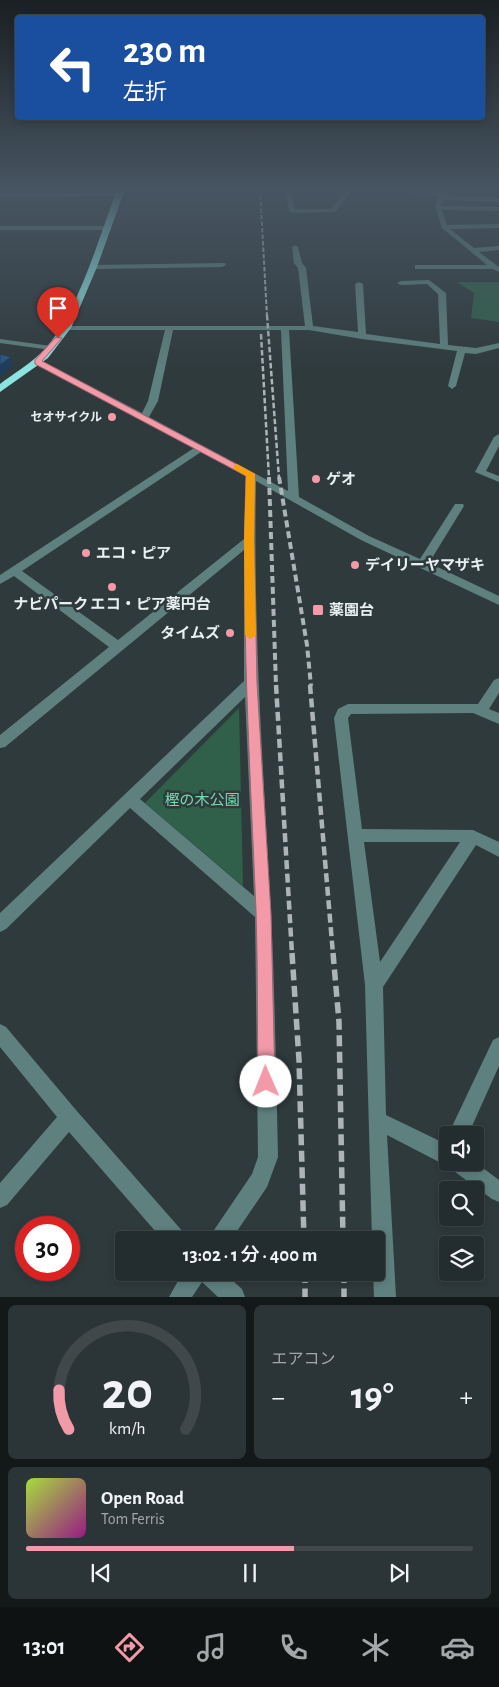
<!DOCTYPE html>
<html lang="ja">
<head>
<meta charset="utf-8">
<style>
	body { margin:0; font-family:"Alegreya Sans","Noto Sans JP",sans-serif; background:#2b3436; color:#f1f3f6; height:100vh; display:flex; flex-direction:column; font-size:19px; white-space:nowrap }
	* { box-sizing:border-box; margin:0 }
	p { font-size:16px; color:#a3a7aa }
	.icon { flex:none; width:28px; height:28px; fill:none; stroke:currentColor; stroke-width:2; stroke-linecap:round; stroke-linejoin:round }
	.map { position:relative; height:1297px; overflow:hidden }
	.side { display:flex; flex-direction:column; gap:8px; padding:8px; background:#131819; flex:1 }
	.side>* { flex:none }
	.hud { position:absolute; left:15px; top:15px; width:470px; height:105px; border-radius:5px; box-shadow:0 2px 8px #0003,0 0 0 1px #40484a; background:#1a4fa0; color:#fff; overflow:hidden }
	.fabs { position:absolute; left:439px; top:1126px; display:grid; gap:10px }
	.fabs a { display:grid; place-items:center; width:45px; height:45px; border-radius:5px; background:#232c2e; box-shadow:0 2px 8px #0003,0 0 0 1px #40484a; font-size:25px }
	.speed { position:absolute; left:15px; top:1216px; display:flex; gap:10px; font-size:25px; font-weight:700; text-align:center }
	.speed>* { display:grid; place-content:center; width:65px; height:65px; border-radius:50%; background:#232c2e; box-shadow:0 2px 8px #0003,0 0 0 1px #40484a; line-height:1 }
	.speed .limit { border:8px solid #d22; background:#fff; color:#111 }
	.pin { position:absolute; display:grid; place-items:center; width:42px; height:42px; color:#fff; margin:-51px -21px; border-radius:50% 50% 50% 0; rotate:-45deg; box-shadow:0 0 5px #0007 }
	.pin .icon { rotate:45deg }
	.me { position:absolute; width:55px; margin:-28px; rotate:359deg; stroke-linejoin:round; filter:drop-shadow(0 0 4px #0008) }
	.turn { display:flex; align-items:center; gap:18px; height:105px; padding:0 25px; font-size:22px }
	.turn .icon { width:65px; height:65px; stroke-width:2.5 }
	.turn b { display:block; font-size:35px; line-height:42px }
	.big { font-size:38px; font-weight:600; line-height:1.1 }
	.side .card { flex:1; display:flex; flex-direction:column; justify-content:center; gap:8px; min-width:0; padding:0 18px; border-radius:8px; background:#2b3436 }
	.side .dial { align-items:center; gap:0 }
	.dial svg { height:130px; overflow:visible; fill:none; stroke:#40484a; stroke-width:7; stroke-linecap:round; text-anchor:middle }
	.dial text { fill:#f1f3f6; stroke:none }
	.song { display:flex; align-items:center; gap:15px }
	.cover { width:60px; height:60px; border-radius:8px; background:linear-gradient(135deg,hsl(80 70% 55%),hsl(310 70% 35%)) }
	.played { height:5px; border-radius:2px; background:linear-gradient(90deg,#f39aa9 60%,#40484a 60%) }
	.keys { display:flex; justify-content:space-around; direction:ltr }
	.heat { display:flex; justify-content:space-between; align-items:center; font-size:28px; direction:ltr }
	.side .tiles { flex:1; display:grid; gap:8px; grid-template-columns:1fr 1fr }
	.card:last-child { grid-column:span 2 }
	.trip { position:absolute; left:115px; top:1231px; width:270px; height:50px; border-radius:5px; background:#232c2e; box-shadow:0 2px 8px #0003,0 0 0 1px #40484a; font-weight:600; line-height:50px; text-align:center }
	.tabs { display:flex; height:80px; justify-content:space-around; align-items:center; background:#0e1212; color:#a3a7aa }
	.tabs .icon { width:35px; height:35px }
	.tabs .active { color:#f39aa9 }
	.tabs b { font-size:22px; color:#f1f3f6 }
	.map>svg:first-child { display:block }
	.green { fill:#31604a }
	.lines { fill:none; stroke-linecap:round; stroke-linejoin:round }
	.minor { fill:#5e807e; fill-rule:evenodd }
	.highway { fill:#8ce4e0; fill-rule:evenodd }
	.rail-far4 { stroke:#acb4b7; stroke-width:2; stroke-dasharray:4.5 2; stroke-linecap:butt }
	.rail-far3 { stroke:#acb4b7; stroke-width:2.5; stroke-dasharray:5.5 2.5; stroke-linecap:butt }
	.rail-far2 { stroke:#acb4b7; stroke-width:4; stroke-dasharray:7 4; stroke-linecap:butt }
	.rail-far1 { stroke:#acb4b7; stroke-width:4.5; stroke-dasharray:9 4.5; stroke-linecap:butt }
	.rail { stroke:#acb4b7; stroke-width:5.5; stroke-dasharray:11 5.5; stroke-linecap:butt }
	.shaded-wall { fill:#1f3c5a }
	.building { fill:#2c5680; stroke:#1f3c5a }
	.route { fill:#f39aa9; stroke:#9e646e }
	.slow { fill:#f59e0b }
	.poi-dot { fill:#f39aa9; stroke:#2f3a3d; stroke-width:2 }
	.labels { text-anchor:middle; dominant-baseline:central; stroke-width:5; stroke-linejoin:round; paint-order:stroke }
	.far-poi-label { font-size:12px; font-weight:bold; fill:#e8eff1; stroke:#2f3a3d; text-anchor:end }
	.poi-label { font-size:15px; font-weight:bold; fill:#e8eff1; stroke:#2f3a3d; text-anchor:start }
	.park-label { font-size:15px; fill:#77daac; stroke:#2f3a3d }
</style>
</head>
<body>
<div class="map">
<svg width="499" height="1297" viewBox="0 0 499 1297">
	<rect width="100%" height="100%" fill="#2f3a3d"/>
	<g class="green">
		<polygon points="457,282 499,282 499,322 471,318 474,293"/>
		<polygon points="239,708 243,886 145,803"/>
	</g>
	<g class="lines">
		<g class="minor">
			<polygon points="322,189 291,192 295,209 331,209 347,189 353,189 335,212 292,213 289,211 285,189"/>
			<polygon points="389,189 441,193 444,189 451,189 445,196 499,198 499,202 443,200 441,206 499,207 499,211 442,210 447,225 499,224 499,228 450,229 474,248 499,246 499,250 479,252 499,267 499,272 493,269 415,269 415,265 487,265 442,228 435,206 438,196"/>
			<polygon points="0,193 120,192 123,194 120,196 0,197"/>
			<polygon points="0,226 108,226 111,228 108,230 0,230"/>
			<path d="M295,245L298,247L302,263L306,268L313,326L358,332L355,284L359,282L363,284L366,334L440,344L438,294L427,284L401,285L397,283L401,281L429,280L446,293L448,345L476,348L499,343V348L476,354L465,353L456,386L452,389L448,386L457,351L362,339L309,330H289L299,497L369,536L420,559L455,504H463L464,506L429,563L499,596V605L361,540L256,481C253,625 263,768 271,911C275,993 276,1075 278,1157L267,1187L231,1240H209L212,1233L252,1174L258,1157L255,917L130,808L6,929L0,932V913L244,681V550L5,747L0,748V735L109,647L14,576L0,584V575L194,448L33,362L40,360L142,413L148,401L165,330H66L62,328L63,326H305L298,268L294,263L292,247ZM173,330H281L288,491L149,417L158,401ZM201,452L246,475L244,539L118,640L22,571ZM245,697L254,896L140,799Z"/>
			<polygon points="225,263 226,265 222,267 93,269 89,267 93,265"/>
			<polygon points="0,339 51,346 55,348 51,350 0,343"/>
			<polygon points="499,434 499,446 486,471 499,476 499,482 475,472 494,437"/>
			<path d="M499,678V693L489,709L499,713V724L473,713L351,714L348,718L362,829L473,830L499,842V857L476,845L383,987L386,1115L448,1145V1162H475L499,1180V1202L492,1199L451,1169L449,1165L441,1163L387,1135L396,1297H374L373,1272H376V1240H372L365,985L334,718L338,709L348,704H478L494,680ZM364,842H460L380,962Z"/>
			<polygon points="0,1024 6,1027 76,1110 184,1233 187,1240 163,1240 69,1132 7,1205 0,1208 0,1183 57,1117 0,1047"/>
			<polygon points="499,1037 499,1066 468,1135 448,1135 493,1040"/>
			<polygon points="183,1272 223,1272 242,1289 245,1297 218,1297 202,1282 192,1297 169,1297"/>
		</g>
		<path class="highway" d="M117,189H125L97,267L71,328L48,358L0,392V384C13,374 28,365 40,354C75,322 100,235 117,189Z"/>
		<polyline class="rail-far4" points="260,189 267,316"/>
		<g class="rail-far3">
			<polyline points="267,315 279,478"/>
			<polyline points="261,334 269,478"/>
		</g>
		<g class="rail-far2">
			<polyline points="269,477 276,686"/>
			<polyline points="279,477 307,645 311,686"/>
		</g>
		<g class="rail-far1">
			<polyline points="276,685 292,954"/>
			<polyline points="310,685 333,954"/>
		</g>
		<g class="rail">
			<polyline points="292,953 299,1060 304,1240"/>
			<polyline points="333,953 339,1022 343,1240"/>
			<polyline points="305,1272 305,1297"/>
			<polyline points="344,1272 344,1297"/>
		</g>
	</g>
	<polygon class="shaded-wall" points="11,357 13,366 0,375 0,365"/>
	<polygon class="building" points="0,354 11,357 0,365"/>
	<linearGradient id="sky" x2="0" y2="1"><stop stop-color="#1a2022"/><stop offset="0.51" stop-color="#475562"/><stop offset="1" stop-color="#475562" stop-opacity="0"/></linearGradient>
	<rect width="499" height="371" fill="url(#sky)"/>
	<path class="route" d="M56,337L62,338L42,361L255,474L254,540L257,683L271,914L275,1082L272,1088L266,1090L260,1088L258,1082C257,1025 258,968 256,911C250,766 241,621 246,476L35,364V360Z"/>
	<polygon class="slow" points="237,464 255,474 254,540 256,635 250,639 245,635 244,540 246,476 234,469 234,465"/>
	<g class="poi-dot">
		<circle cx="112" cy="417" r="5"/>
		<circle cx="316" cy="479" r="5"/>
		<circle cx="86" cy="553" r="5"/>
		<circle cx="355" cy="565" r="5"/>
		<circle cx="112" cy="587" r="5"/>
		<rect x="312" y="604" width="12" height="12" rx="2.5"/>
		<circle cx="230" cy="633" r="5"/>
	</g>
	<g class="labels">
		<g class="far-poi-label">
			<text x="102" y="417">セオサイクル</text>
		</g>
		<g class="poi-label">
			<text x="326" y="479">ゲオ</text>
			<text x="96" y="553">エコ・ピア</text>
			<text x="365" y="565">デイリーヤマザキ</text>
			<text x="112" y="604" text-anchor="middle">ナビパーク エコ・ピア薬円台</text>
			<text x="329" y="610">薬園台</text>
			<text x="220" y="633" text-anchor="end">タイムズ</text>
		</g>
		<g class="park-label">
			<text x="202" y="800">樫の木公園</text>
		</g>
	</g>
</svg>
<div class="fabs">
<a><svg class="icon" aria-label="sound" viewBox="0 0 24 24"><path d="M4 9h4l5-4v14l-5-4H4zM17 9q2 3 0 6"/></svg></a>
<a><svg class="icon" aria-label="search" viewBox="0 0 24 24"><circle cx="10" cy="10" r="6"/><path d="M15 15l6 6"/></svg></a>
<a><svg class="icon" aria-label="layers" viewBox="0 0 24 24"><path d="M12 4l9 5-9 5-9-5zM3 14l9 5 9-5"/></svg></a>
</div>
<div class="speed"><div class="limit">30</div></div>
<div class="pin" style="left:58px;top:338px;background:#d93025"><svg class="icon" aria-label="arrive" viewBox="0 0 24 24"><path d="M6 21V4h12l-3 4 3 4H6"/></svg></div>
<svg class="me" style="left:266px;top:1082px" viewBox="-20 -20 40 40"><circle r="19" fill="#fff"/><path d="M0-13L10 11 0 6-10 11z" fill="#f39aa9"/></svg>
<div class="trip">13:02 · 1 分 · 400 m</div>
<div class="hud">
<div class="turn"><svg class="icon" aria-label="left" viewBox="0 0 24 24"><path d="M17 20v-9H6M10 6l-5 5 5 5"/></svg><div><b>230 m</b>左折</div></div>
</div>
</div>
<section class="side">
<div class="tiles">
<div class="card dial"><svg viewBox="0 0 100 80">
<path d="M14 69A42 42 0 1 1 86 69"/>
<path d="M14 69A42 42 0 0 1 8 45" stroke="#f39aa9"/>
<text x="50" y="56" font-size="32" font-weight="700">20</text>
<text x="50" y="72" font-size="11">km/h</text>
</svg></div>
<div class="card"><p>エアコン</p>
<div class="heat"><a>−</a><b class="big">19°</b><a>+</a></div>
</div>
<div class="card">
<div class="song"><i class="cover"></i><div><b>Open Road</b><p>Tom Ferris</p></div></div>
<div class="played"></div>
<div class="keys"><svg class="icon" aria-label="previous" viewBox="0 0 24 24"><path d="M18 5L8 12l10 7zM5 5v14"/></svg><svg class="icon" aria-label="pause" viewBox="0 0 24 24"><path d="M8 5v14M16 5v14"/></svg><svg class="icon" aria-label="next" viewBox="0 0 24 24"><path d="M6 5l10 7-10 7zM19 5v14"/></svg></div>
</div>
</div>
</section>
<nav class="tabs">
<b>13:01</b>
<svg class="icon active" aria-label="directions" viewBox="0 0 24 24"><path d="M12 3l9 9-9 9-9-9zM9 14v-3h6M13 9l2 2-2 2"/></svg>
<svg class="icon" aria-label="music" viewBox="0 0 24 24"><path d="M9 18V5l10-2v13"/><circle cx="6" cy="18" r="3"/><circle cx="16" cy="16" r="3"/></svg>
<svg class="icon" aria-label="phone" viewBox="0 0 24 24"><path d="M5 4h4l2 5-3 2q2 4 5 5l2-3 5 2v4C11 20 4 13 5 4z"/></svg>
<svg class="icon" aria-label="climate" viewBox="0 0 24 24"><path d="M12 3v18M4 7l16 10M4 17L20 7"/></svg>
<svg class="icon" aria-label="car" viewBox="0 0 24 24"><path d="M5 17H2v-5l4-1 3-4h7l3 4 3 1v5h-3M9 17h6M6 11h13"/><circle cx="7" cy="17" r="2"/><circle cx="17" cy="17" r="2"/></svg>
</nav>
</body>
</html>
